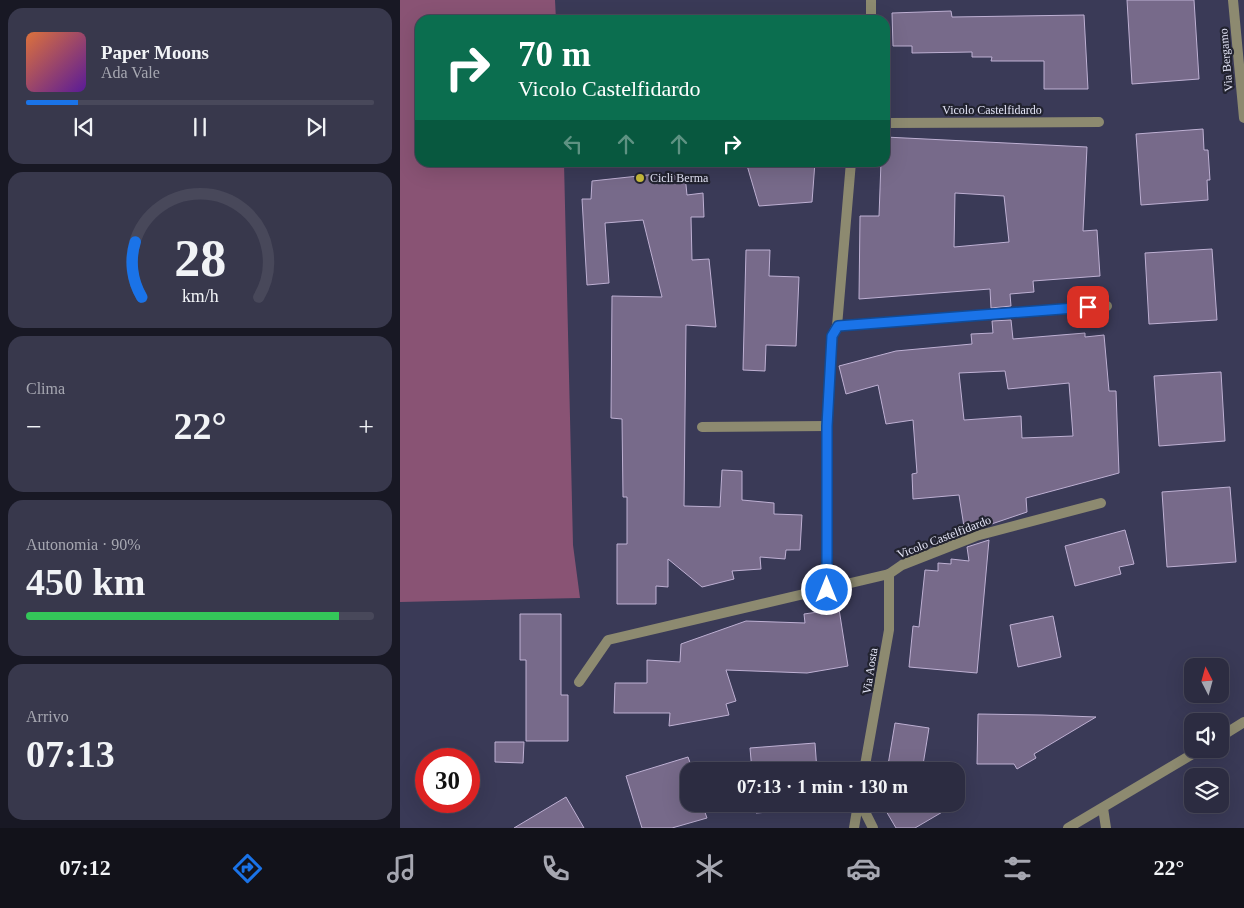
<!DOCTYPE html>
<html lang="it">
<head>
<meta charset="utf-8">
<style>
	body { margin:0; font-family:"Times New Roman",serif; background:#38384c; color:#f1f3f6; height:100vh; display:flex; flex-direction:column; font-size:19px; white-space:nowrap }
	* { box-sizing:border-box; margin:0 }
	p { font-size:16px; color:#a6a7b1 }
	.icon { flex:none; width:28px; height:28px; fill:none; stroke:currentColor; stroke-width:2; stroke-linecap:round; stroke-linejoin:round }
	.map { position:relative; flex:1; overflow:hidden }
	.sheet { display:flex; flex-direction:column; gap:8px; padding:8px; background:#181824; width:400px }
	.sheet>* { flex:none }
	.hud { position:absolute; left:15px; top:15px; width:475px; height:152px; border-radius:15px; box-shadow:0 5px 20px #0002,0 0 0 1px #48485a; background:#0b6e4f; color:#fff; overflow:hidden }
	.needle { width:32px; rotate:354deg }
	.fabs { position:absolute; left:784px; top:658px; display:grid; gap:10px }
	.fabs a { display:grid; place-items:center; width:45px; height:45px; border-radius:10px; background:#2c2c41; box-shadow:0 5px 20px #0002,0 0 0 1px #48485a; font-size:25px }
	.speed { position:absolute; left:15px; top:748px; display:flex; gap:10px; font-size:25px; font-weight:700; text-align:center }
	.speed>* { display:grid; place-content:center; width:65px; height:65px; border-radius:50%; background:#2c2c41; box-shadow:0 5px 20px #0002,0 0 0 1px #48485a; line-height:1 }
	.speed .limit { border:8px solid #d22; background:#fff; color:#111 }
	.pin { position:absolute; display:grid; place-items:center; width:42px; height:42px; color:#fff; margin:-21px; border-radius:10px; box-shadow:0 2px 8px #0006 }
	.me { position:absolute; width:55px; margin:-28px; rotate:0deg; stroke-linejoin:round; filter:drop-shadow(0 0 4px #0008) }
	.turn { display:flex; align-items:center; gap:18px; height:105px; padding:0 20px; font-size:22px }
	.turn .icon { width:65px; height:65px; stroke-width:2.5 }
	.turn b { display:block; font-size:35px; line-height:42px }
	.lanes { display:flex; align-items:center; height:48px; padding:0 20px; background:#0003; justify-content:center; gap:25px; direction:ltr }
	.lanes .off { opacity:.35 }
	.big { font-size:38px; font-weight:800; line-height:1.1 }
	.sheet .tile { flex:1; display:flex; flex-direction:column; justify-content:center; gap:8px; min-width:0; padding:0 18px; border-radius:15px; background:#38384c }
	.sheet .dial { align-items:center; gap:0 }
	.dial svg { height:130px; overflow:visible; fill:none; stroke:#48485a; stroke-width:7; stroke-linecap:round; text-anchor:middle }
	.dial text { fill:#f1f3f6; stroke:none }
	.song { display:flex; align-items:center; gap:15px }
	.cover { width:60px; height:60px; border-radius:8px; background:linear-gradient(135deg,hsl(20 70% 55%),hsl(270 70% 35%)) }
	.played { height:5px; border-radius:2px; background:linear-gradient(90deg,#1a73e8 15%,#48485a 15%) }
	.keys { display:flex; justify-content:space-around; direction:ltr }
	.heat { display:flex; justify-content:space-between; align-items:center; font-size:28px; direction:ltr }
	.charge { height:8px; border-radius:4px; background:linear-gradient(90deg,#34c759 90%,#48485a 0) }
	.trip { position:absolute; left:280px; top:762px; width:285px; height:50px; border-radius:15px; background:#2c2c41; box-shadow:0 5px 20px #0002,0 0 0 1px #48485a; font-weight:800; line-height:50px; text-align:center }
	.dock { display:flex; height:80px; justify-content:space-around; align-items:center; background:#12121a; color:#a6a7b1 }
	.dock .icon { width:35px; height:35px }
	.dock .active { color:#1a73e8 }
	.dock b { font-size:22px; color:#f1f3f6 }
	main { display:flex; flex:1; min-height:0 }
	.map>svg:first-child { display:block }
	.green { fill:#895374 }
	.building { fill:#776a8a; stroke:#beb0d3; fill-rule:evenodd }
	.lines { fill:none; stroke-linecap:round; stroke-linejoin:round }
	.minor { stroke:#8d8a70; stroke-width:10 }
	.route-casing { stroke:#114b97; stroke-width:12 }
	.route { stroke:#1a73e8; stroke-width:9 }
	.poi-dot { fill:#c8bb3b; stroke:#222330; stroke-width:2 }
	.labels { text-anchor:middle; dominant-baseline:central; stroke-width:4.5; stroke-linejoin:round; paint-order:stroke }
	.street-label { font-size:12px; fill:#e4e5f7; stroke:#222330 }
	.poi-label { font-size:12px; fill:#e4e5f7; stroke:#222330; text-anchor:start }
</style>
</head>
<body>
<main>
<section class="sheet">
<div class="tile">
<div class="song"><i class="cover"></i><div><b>Paper Moons</b><p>Ada Vale</p></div></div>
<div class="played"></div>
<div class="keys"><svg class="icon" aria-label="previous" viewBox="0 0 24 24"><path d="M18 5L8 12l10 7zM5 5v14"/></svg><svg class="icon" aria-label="pause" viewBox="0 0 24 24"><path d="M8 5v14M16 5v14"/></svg><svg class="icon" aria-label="next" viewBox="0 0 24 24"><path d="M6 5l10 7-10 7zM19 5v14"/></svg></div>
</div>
<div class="tile dial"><svg viewBox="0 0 100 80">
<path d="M14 69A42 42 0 1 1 86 69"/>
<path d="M14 69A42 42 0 0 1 10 35" stroke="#1a73e8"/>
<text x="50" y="56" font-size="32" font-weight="700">28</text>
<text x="50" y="72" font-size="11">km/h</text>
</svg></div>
<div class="tile"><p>Clima</p>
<div class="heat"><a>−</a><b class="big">22°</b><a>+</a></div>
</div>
<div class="tile"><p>Autonomia · 90%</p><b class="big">450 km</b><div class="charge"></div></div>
<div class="tile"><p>Arrivo</p><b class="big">07:13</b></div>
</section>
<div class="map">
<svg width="844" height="828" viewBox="0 0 844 828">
	<rect width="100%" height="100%" fill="#3a3a57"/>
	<polygon class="green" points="0,0 155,0 156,20 20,20 20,162 164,163 173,545 180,598 0,602"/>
	<g class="building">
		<polygon points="727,0 794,0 799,79 732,84"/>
		<polygon points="551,11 552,17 684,15 688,89 644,89 644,61 591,61 592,57 572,57 572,52 512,53 512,46 493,46 492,13"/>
		<polygon points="803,129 804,150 808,150 810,180 807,180 808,200 741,205 736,134"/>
		<path d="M485,137L687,147L683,231L697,230L700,276L633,281L634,292L610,294L611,306L591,308L590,289L459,299L460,216H479L481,162H485ZM555,193L604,196L609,242L554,247Z"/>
		<polygon points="346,162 415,162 412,202 359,206"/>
		<polygon points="257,174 257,176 285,175 287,195 303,193 304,217 291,217 292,260 309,259 316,327 286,325 284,506 320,507 322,470 342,471 342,500 374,503 374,514 402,515 400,550 386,550 385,559 360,557 361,569 332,571 334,579 302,587 268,559 268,587 256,586 256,604 217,604 217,544 227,544 227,497 223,497 222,419 211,418 212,296 262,297 243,220 205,223 209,283 187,285 182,199 191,199 192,181"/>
		<polygon points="812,249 817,320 749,324 745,253"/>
		<polygon points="346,250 370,250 369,276 399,277 396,346 366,345 365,371 343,370"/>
		<path d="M611,320L613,339L685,333V337L704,335L709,391H716L719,473L626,498L627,512L565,533L559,495L513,499L512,474L517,473L513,420L486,424L478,385L446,394L439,366L496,351L572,344L571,334L593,333L592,321ZM605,371L608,389L669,383L673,436L622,438L621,416L564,420L559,373Z"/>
		<polygon points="821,372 825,441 759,446 754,376"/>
		<polygon points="830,487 836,562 767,567 762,492"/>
		<polygon points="725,530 734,564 719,567 721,574 675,586 665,546"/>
		<polygon points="589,540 577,673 509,667 513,626 519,627 525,570 538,571 538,563 551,564 551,559 569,561 567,547"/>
		<polygon points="439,609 448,666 407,673 326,670 336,701 326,704 329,715 269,726 270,713 214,713 215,683 247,683 247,660 280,662 281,644 346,621 405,623 404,614"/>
		<polygon points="120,614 161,614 161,695 168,695 168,741 126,741 126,660 120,660"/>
		<polygon points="653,616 661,657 618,667 610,625"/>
		<polygon points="578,714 642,715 696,717 634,754 636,758 617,769 614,764 577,764"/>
		<polygon points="495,723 529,728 522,771 487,771"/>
		<polygon points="95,742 124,742 123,763 95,762"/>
		<polygon points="415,743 417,771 352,771 350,748"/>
		<polygon points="288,757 293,771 289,771 289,804 302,804 307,818 272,828 242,828 226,776"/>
		<polygon points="166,797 184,828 114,828"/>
		<polygon points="355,804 420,804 420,808 356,813"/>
		<polygon points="482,804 556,804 515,828 496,828"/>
	</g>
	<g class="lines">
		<g class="minor">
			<polyline points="833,0 844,118"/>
			<polyline points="471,20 471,0"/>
			<polyline points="485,123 699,122"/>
			<polyline points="437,326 707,306"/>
			<polyline points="302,427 427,426"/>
			<polyline points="427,590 427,426 432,336 437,326 451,162"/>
			<polyline points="179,682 208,640 489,574 502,565 576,536 701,503"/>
			<polyline points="820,737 844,722"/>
			<polyline points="464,771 489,630 489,574"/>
			<polyline points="461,804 473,828"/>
			<polyline points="703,808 706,828"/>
			<polyline points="454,828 458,804"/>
			<polyline points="668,828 801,749"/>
		</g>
	</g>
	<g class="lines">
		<defs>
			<polyline id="route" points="427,590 427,426 432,336 438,326 688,307"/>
		</defs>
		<use href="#route" class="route-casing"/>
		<use href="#route" class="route"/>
	</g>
	<circle class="poi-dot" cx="240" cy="178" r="5"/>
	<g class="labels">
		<g class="street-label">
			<text transform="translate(826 60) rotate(-95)">Via Bergamo</text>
			<text x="592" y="110">Vicolo Castelfidardo</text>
			<text transform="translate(544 537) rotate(-21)">Vicolo Castelfidardo</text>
			<text transform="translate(470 671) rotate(-81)">Via Aosta</text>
		</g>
		<g class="poi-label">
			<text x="250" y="178">Cicli Berma</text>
		</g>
	</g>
</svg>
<div class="fabs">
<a><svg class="needle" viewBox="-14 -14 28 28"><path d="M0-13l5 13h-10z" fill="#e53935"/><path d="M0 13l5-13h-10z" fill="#a6a7b1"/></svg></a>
<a><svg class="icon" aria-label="sound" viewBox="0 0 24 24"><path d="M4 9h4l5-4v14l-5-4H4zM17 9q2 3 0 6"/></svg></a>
<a><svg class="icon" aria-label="layers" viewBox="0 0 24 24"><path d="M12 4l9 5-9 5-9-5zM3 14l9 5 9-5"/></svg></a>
</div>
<div class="speed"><div class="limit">30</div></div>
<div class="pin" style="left:688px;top:307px;background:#d93025"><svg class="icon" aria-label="arrive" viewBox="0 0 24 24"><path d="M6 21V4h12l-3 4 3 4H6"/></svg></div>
<svg class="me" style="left:427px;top:590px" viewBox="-20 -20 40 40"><circle r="17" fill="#1a73e8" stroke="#fff" stroke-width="3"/><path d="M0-11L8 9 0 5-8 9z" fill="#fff"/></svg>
<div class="trip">07:13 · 1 min · 130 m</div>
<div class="hud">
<div class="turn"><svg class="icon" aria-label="right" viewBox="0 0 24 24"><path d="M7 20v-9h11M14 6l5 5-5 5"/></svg><div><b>70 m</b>Vicolo Castelfidardo</div></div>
<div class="lanes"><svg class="icon off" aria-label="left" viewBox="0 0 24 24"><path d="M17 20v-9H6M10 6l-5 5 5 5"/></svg><svg class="icon off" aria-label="ahead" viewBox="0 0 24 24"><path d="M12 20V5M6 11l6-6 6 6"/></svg><svg class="icon off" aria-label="ahead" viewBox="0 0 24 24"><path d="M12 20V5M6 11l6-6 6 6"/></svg><svg class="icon" aria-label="right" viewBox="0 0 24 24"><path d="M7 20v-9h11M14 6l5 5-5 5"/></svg></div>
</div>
</div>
</main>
<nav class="dock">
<b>07:12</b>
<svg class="icon active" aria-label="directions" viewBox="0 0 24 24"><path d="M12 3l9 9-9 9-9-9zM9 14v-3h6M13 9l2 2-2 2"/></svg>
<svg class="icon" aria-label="music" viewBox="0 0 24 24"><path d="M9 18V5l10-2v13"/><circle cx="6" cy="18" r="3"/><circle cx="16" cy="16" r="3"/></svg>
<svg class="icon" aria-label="phone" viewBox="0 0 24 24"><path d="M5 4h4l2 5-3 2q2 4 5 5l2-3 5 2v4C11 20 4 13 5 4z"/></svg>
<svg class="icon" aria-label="climate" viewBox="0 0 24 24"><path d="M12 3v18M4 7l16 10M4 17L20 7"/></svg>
<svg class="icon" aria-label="car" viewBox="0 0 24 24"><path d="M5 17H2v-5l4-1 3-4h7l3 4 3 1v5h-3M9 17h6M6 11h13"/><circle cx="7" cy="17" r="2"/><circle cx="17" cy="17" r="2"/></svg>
<svg class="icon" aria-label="filters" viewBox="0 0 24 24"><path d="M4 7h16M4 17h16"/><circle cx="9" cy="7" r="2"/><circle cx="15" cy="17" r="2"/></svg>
<b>22°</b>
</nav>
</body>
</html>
